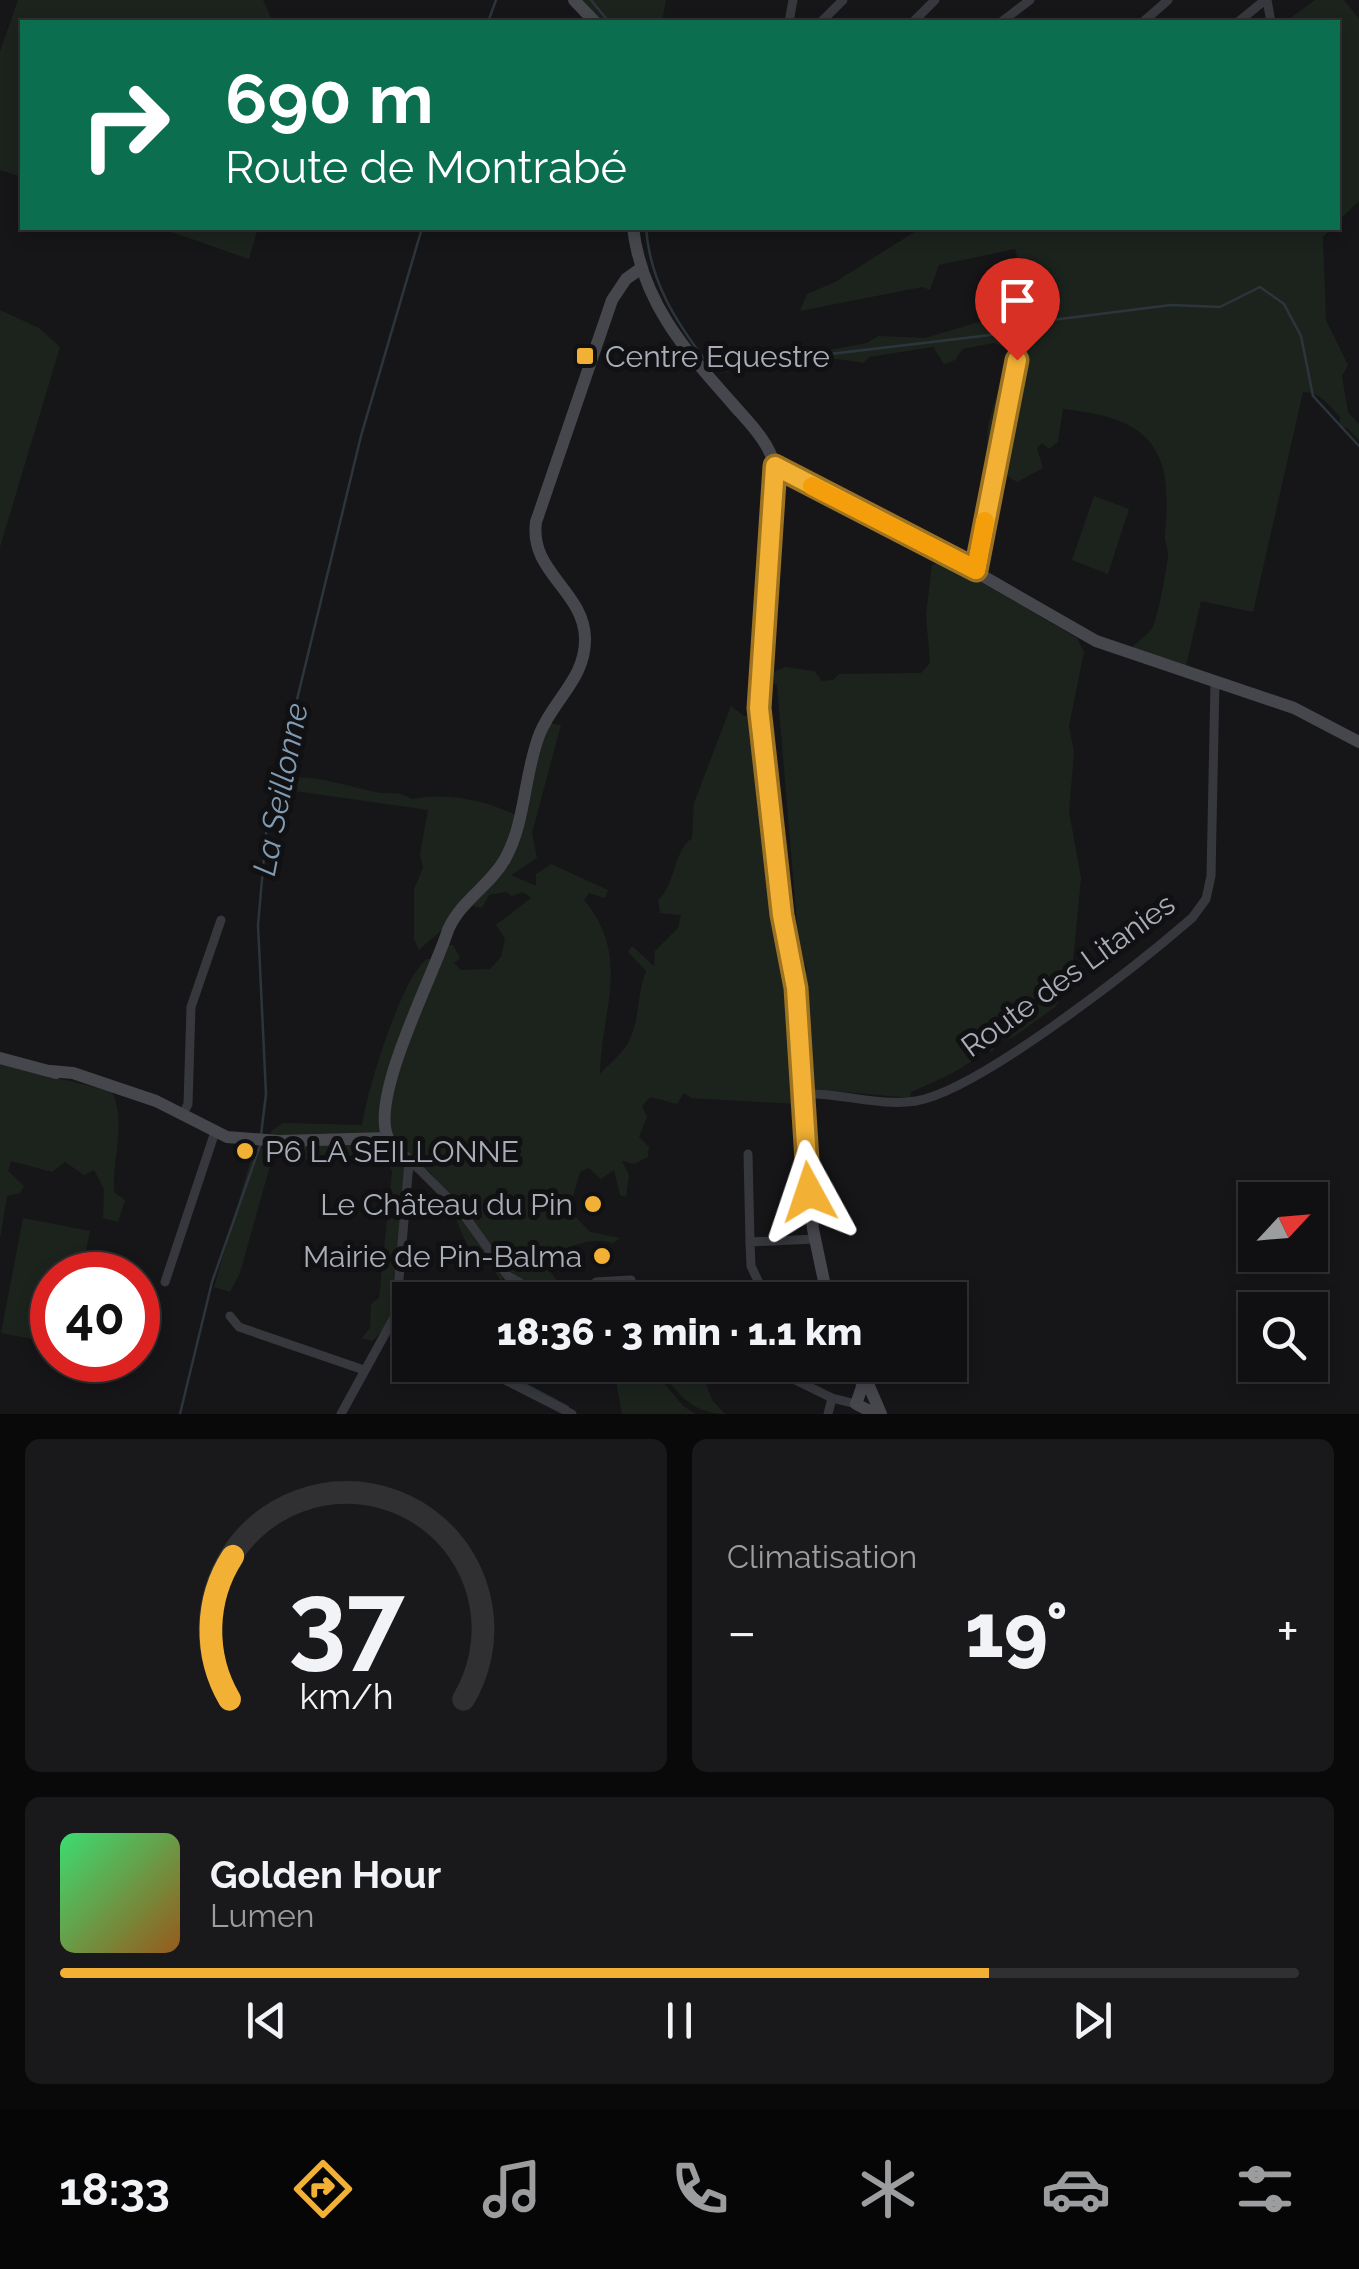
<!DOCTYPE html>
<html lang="fr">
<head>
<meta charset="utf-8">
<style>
	body { margin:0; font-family:Raleway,sans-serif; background:#19191b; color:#f1f3f6; height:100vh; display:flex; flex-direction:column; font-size:38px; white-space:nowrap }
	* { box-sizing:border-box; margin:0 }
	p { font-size:32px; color:#9c9d9f }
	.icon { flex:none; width:55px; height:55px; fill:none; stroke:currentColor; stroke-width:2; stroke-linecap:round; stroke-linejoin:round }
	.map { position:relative; height:1414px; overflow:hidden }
	.sheet { display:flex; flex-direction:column; gap:25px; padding:25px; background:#09090a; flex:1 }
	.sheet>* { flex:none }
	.banner { position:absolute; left:20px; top:20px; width:1320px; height:210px; border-radius:0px; box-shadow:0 5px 15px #0003,0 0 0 2px #303032; background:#0b6e4f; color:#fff; overflow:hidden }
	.needle { width:65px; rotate:64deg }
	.controls { position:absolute; left:1238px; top:1182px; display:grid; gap:20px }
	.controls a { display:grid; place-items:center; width:90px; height:90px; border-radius:0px; background:#101012; box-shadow:0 5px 15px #0003,0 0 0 2px #303032; font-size:50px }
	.speed { position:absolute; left:30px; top:1252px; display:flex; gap:20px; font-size:50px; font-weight:700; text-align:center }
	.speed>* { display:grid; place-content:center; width:130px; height:130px; border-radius:50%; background:#101012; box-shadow:0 5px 15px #0003,0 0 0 2px #303032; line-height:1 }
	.speed .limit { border:15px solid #d22; background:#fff; color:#111 }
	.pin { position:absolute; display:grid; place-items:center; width:85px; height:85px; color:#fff; margin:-102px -42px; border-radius:50% 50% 50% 0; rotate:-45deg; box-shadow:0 0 10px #0007 }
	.pin .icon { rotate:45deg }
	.me { position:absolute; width:110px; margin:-55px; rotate:355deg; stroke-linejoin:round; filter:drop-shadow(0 0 8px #0008) }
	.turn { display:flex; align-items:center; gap:35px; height:210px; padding:0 40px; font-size:45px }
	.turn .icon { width:130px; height:130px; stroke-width:2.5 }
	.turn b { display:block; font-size:70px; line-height:85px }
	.big { font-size:75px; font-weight:800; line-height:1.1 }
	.sheet .tile { flex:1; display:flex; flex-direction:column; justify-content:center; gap:15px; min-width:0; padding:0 35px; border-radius:15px; background:#19191b }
	.sheet .dial { align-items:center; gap:0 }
	.dial svg { height:260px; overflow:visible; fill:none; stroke:#303032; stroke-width:7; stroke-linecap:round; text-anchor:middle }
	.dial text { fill:#f1f3f6; stroke:none }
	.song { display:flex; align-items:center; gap:30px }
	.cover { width:120px; height:120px; border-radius:15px; background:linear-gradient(135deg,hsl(140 70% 55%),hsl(30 70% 35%)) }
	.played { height:10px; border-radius:5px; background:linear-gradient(90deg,#f2b134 75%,#303032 75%) }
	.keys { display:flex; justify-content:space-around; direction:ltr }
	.heat { display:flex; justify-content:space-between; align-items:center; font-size:55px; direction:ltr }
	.sheet .tiles { flex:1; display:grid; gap:25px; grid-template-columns:1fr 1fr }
	.tile:last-child { grid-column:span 2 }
	.trip { position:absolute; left:392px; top:1282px; width:575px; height:100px; border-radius:0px; background:#101012; box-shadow:0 5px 15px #0003,0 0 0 2px #303032; font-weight:800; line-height:100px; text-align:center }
	.tab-bar { display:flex; height:160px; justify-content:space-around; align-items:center; background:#060607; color:#9c9d9f }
	.tab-bar .icon { width:70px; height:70px }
	.tab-bar .active { color:#f2b134 }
	.tab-bar b { font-size:45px; color:#f1f3f6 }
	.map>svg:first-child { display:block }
	.green { fill:#1c231d }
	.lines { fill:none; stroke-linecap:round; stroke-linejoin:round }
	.stream { stroke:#2c353c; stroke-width:2.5 }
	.street { stroke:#37383d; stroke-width:9 }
	.secondary { stroke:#45474d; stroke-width:12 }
	.route-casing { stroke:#9d7322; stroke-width:25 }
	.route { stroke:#f2b134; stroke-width:18 }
	.slow { stroke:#f59e0b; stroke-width:18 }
	.poi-dot { fill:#f2b134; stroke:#111113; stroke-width:4 }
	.labels { text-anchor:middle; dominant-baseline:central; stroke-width:10; stroke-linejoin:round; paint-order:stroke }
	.poi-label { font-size:30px; fill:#a8adb8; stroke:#111113; text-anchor:start }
	.street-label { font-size:30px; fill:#a8adb8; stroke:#111113 }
	.water-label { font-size:32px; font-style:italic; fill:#7f9bb3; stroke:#111113 }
</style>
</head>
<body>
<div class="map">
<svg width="1359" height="1414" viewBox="0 0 1359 1414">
	<rect width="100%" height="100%" fill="#161618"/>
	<g class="green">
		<polygon points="18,0 263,0 273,22 22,22 22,177 0,170 0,51"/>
		<polygon points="583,0 666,0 662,22 601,22"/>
		<polygon points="1315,0 1344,0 1359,19 1359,201 1338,221 1338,22 1285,22"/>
		<polygon points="160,228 258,228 249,259"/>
		<path d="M921,228H1332L1323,237L1326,320L1348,365L1342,376L1348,412L1359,424V440L1347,428L1339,427L1340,417C1328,404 1321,393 1303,392L1253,612L1201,601L1185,670L1129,651C1136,642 1144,638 1151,630C1157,624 1167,567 1168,555C1168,547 1164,541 1165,533C1174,447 1150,418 1063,409L1058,442L1049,449L1042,443L1037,448L1043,468L1017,482L986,463L988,425L1010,350L994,343L963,349L955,360L944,364L933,347L869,357L864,363L837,359L796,362L790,368C775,362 734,375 714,372L730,359L778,355L784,347L803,350L812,347L819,352L867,343L878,336L925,338L1030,307L1015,249L939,265L930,290L922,287L800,311L807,294L835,282Z"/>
		<polygon points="0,310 39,328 60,347 0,547"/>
		<polygon points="1094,496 1129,509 1108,574 1072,560"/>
		<path d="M946,561L1077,638L1084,652L1069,726L1074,752L1069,811L1081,878L1071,981L1055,1007L1012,1038L999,1040L992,1052L985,1050C965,1069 939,1080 911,1092L910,1098L814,1089L806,1077L802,978L807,970L799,948L777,685L771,682V673L785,667L814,671L822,681L833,680L839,674L921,673L930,663L926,614L932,565Z"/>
		<path d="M731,706L744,716H756L757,780L790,996L788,1043L795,1104L691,1098L684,1093L677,1104L650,1097L642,1106L647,1117L639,1137L649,1147L648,1157L634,1164L622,1161L629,1175L626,1197L620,1195L614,1170L601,1179L589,1168L580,1172L569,1210L590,1232L620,1238L613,1243C586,1237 564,1245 547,1268L564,1289L583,1294L579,1300H500L493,1293C510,1276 521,1293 540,1298L509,1270L501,1281L477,1246L469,1248C454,1220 451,1195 429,1171L414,1172L410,1178L397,1317L372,1341L362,1338L370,1328L371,1304L379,1298L392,1172L388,1162L365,1156L283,1160L273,1155L240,1273L230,1292L214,1287L253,1152L270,1145L271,1131L283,1123L362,1125C367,1091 401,978 427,959H441L446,945H453L460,958L454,963L461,970L490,969L501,957L505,938L496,925L531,898L523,892L512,896L506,892L489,895L482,908L459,903L444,928L419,950L414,939V889L423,868L420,854L428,810L288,790L290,777C320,776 347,786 375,792C391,795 397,790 412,799C447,792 484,800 516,815L547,723L561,725L532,833L537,858L511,875L536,886V874L551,864L608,890L605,898L589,893L584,900C632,957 601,1011 600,1074C609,1064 622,1054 628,1043C640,1020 637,994 646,971L628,952L632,946L654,966L655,951L678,928L681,915L660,913L658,900C677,883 672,853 692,838L694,803Z"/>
		<path d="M0,1064L111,1091C127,1117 112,1163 114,1192L125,1200L118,1222L103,1218L104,1189L94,1170L84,1175L65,1162L52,1172L11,1161L8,1171L24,1186L20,1193L7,1196L0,1239Z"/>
		<polygon points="23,1218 90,1231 81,1275 52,1275 52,1343 1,1333"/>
		<polygon points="603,1365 649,1365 683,1406 696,1414 622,1414 615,1375"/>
		<path d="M655,1365H699L712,1400L725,1414C690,1414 676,1390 655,1365Z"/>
	</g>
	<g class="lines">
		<g class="stream">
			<polyline points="591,0 609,22"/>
			<polyline points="488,22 496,0"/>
			<path d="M646,228C650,282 676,322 708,364L721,367L999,334L1020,326"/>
			<polyline points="1028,323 1171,305 1220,307 1260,287 1284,304 1301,336 1313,396 1359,446"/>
			<polyline points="261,1135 266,1094 258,925 267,823 361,436 422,228"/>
			<polyline points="489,1365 568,1407"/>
			<polyline points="180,1414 212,1282 261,1143"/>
		</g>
		<g class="street">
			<polyline points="1267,0 1271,22"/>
			<polyline points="789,22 793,0"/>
			<polyline points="821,22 843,0"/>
			<polyline points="913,22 935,0"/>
			<polyline points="1001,22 1030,0"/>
			<polyline points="1143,22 1168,0"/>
			<polyline points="1238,22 1265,0"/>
			<polyline points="976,570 1027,313 1022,284"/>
			<path d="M801,1094C839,1092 879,1107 916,1101C980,1090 1139,964 1192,918L1206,899L1211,876L1215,682"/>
			<polyline points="183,1114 188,1104 191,1007 221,920"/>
			<polyline points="388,1138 461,1211 508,1276 549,1300"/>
			<polyline points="748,1154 750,1242"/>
			<polyline points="409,1162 396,1314 410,1336"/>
			<polyline points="165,1282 215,1132"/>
			<polyline points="596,1282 631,1280 638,1300"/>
			<polyline points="767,1300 751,1266 750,1242 814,1239"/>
			<polyline points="230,1316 239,1327 364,1370"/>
			<polyline points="476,1365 572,1414"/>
			<polyline points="765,1365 832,1398 856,1404"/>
			<polyline points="341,1414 396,1314"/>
			<polyline points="828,1414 832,1398"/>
		</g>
		<g class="secondary">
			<polyline points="574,0 595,22"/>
			<path d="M633,228C642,301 683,348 731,402C748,422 768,440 775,466L759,707L782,915L796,988V1047L813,1229L828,1300"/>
			<polyline points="775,466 901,529 1096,641 1294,708 1359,742"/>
			<polyline points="0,1058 56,1073"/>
			<path d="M51,1071L73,1073L156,1101L227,1137L279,1141L388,1138C369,1097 434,975 448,930C461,900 490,886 505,859C526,822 524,772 540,733C554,699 586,678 585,638C584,591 529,572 536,522L612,300L626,279L640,269"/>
			<polyline points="860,1365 862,1387 856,1404 876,1414"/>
			<polyline points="865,1377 881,1414"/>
		</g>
	</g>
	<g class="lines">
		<defs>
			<polyline id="route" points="809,1192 796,988 782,915 759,708 775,466 976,570 1017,360"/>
		</defs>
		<use href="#route" class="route-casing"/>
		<use href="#route" class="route"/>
		<polyline class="slow" points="812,486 976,570 985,521"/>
	</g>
	<g class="poi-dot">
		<rect x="575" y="346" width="20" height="20" rx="5"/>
		<circle cx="245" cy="1151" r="10"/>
		<circle cx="593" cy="1204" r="10"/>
		<circle cx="602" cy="1256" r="10"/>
	</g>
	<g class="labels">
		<g class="poi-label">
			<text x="605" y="356">Centre Equestre</text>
			<text x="265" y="1151">P6 LA SEILLONNE</text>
			<text x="573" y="1204" text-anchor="end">Le Château du Pin</text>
			<text x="582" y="1256" text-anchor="end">Mairie de Pin-Balma</text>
		</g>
		<g class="street-label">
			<text transform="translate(1068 975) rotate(-36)">Route des Litanies</text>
		</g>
		<g class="water-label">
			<text transform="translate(280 789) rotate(-79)">La Seillonne</text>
		</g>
	</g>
</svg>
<div class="controls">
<a><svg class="needle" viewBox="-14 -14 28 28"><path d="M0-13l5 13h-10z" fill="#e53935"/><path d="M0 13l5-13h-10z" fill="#9c9d9f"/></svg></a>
<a><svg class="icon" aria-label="search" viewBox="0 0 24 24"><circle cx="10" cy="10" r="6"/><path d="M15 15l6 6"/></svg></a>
</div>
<div class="speed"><div class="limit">40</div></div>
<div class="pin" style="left:1017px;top:360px;background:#d93025"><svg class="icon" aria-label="arrive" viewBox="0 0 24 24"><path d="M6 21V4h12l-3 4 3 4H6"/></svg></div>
<svg class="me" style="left:809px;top:1192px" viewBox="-20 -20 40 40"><path d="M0-17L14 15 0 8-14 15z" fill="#f2b134" stroke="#fff" stroke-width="4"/></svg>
<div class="trip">18:36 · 3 min · 1.1 km</div>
<div class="banner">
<div class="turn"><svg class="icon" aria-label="right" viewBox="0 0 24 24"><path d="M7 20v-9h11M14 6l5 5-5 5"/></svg><div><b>690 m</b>Route de Montrabé</div></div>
</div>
</div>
<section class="sheet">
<div class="tiles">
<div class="tile dial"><svg viewBox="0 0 100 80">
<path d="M14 69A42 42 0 1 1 86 69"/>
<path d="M14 69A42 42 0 0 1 15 25" stroke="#f2b134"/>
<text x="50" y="56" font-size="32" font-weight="700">37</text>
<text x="50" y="72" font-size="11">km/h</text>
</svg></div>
<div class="tile"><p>Climatisation</p>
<div class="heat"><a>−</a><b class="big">19°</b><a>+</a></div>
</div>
<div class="tile">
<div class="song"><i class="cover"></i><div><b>Golden Hour</b><p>Lumen</p></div></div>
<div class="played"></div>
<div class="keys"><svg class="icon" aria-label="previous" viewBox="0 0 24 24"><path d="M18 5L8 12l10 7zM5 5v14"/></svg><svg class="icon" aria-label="pause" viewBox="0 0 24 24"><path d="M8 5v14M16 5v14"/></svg><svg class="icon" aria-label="next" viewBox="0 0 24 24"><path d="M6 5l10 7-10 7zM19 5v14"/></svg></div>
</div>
</div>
</section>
<nav class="tab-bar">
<b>18:33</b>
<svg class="icon active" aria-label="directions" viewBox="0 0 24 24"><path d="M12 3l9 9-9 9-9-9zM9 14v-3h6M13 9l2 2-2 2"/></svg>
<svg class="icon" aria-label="music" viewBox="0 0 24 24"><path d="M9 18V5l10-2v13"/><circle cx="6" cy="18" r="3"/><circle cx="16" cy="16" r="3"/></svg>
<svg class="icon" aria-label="phone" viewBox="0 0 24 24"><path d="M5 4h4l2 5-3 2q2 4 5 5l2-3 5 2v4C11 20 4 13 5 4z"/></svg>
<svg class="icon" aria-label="climate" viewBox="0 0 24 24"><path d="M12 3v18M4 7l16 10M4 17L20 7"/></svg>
<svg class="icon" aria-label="car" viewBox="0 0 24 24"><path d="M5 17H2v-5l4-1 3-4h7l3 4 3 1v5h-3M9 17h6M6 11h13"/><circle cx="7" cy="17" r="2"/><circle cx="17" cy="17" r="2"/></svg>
<svg class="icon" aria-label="filters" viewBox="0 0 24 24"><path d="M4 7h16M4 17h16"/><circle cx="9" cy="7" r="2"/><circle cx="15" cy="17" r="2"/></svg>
</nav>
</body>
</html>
